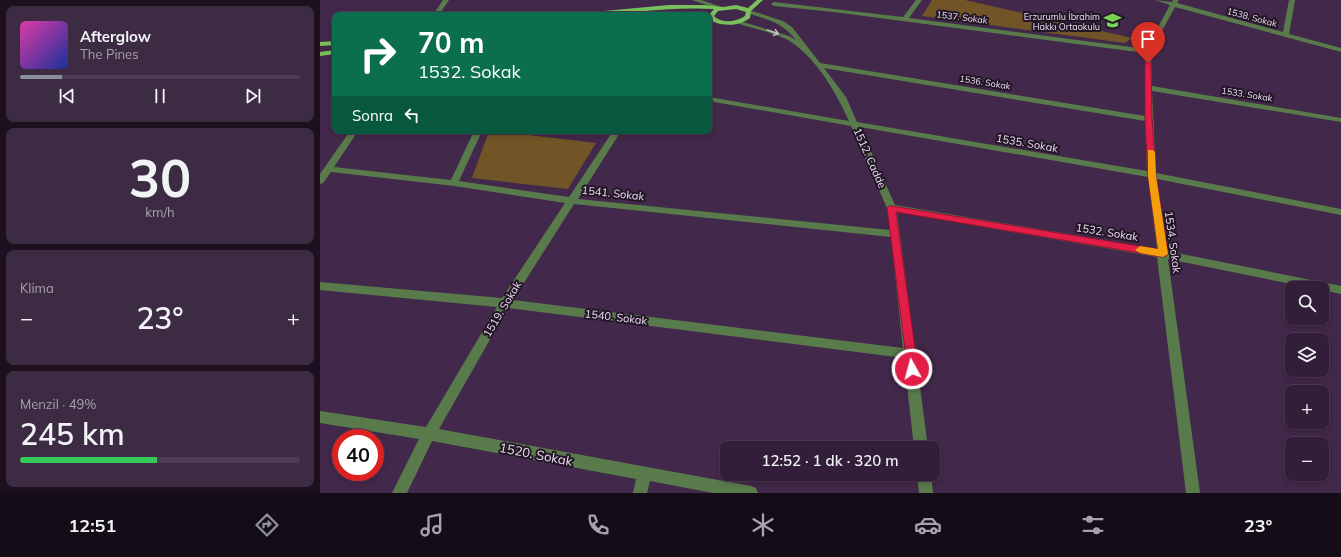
<!DOCTYPE html>
<html lang="tr">
<head>
<meta charset="utf-8">
<style>
	body { margin:0; font-family:Mulish,sans-serif; background:#3d2b43; color:#f1f3f6; height:100vh; display:flex; flex-direction:column; font-size:15px; white-space:nowrap }
	* { box-sizing:border-box; margin:0 }
	p { font-size:13px; color:#a8a2ae }
	.icon { flex:none; width:22px; height:22px; fill:none; stroke:currentColor; stroke-width:2; stroke-linecap:round; stroke-linejoin:round }
	.map { position:relative; flex:1; overflow:hidden }
	.side { display:flex; flex-direction:column; gap:6px; padding:6px; background:#1c101f; width:320px }
	.side>* { flex:none }
	.banner { position:absolute; left:12px; top:12px; width:380px; height:122px; border-radius:8px; box-shadow:0 2px 6px #0003,0 0 0 1px #4d3c53; background:#0b6e4f; color:#fff; overflow:hidden }
	.controls { position:absolute; left:965px; top:281px; display:grid; gap:8px }
	.controls a { display:grid; place-items:center; width:44px; height:44px; border-radius:8px; background:#321e38; box-shadow:0 2px 6px #0003,0 0 0 1px #4d3c53; font-size:20px }
	.speed { position:absolute; left:12px; top:429px; display:flex; gap:8px; font-size:20px; font-weight:700; text-align:center }
	.speed>* { display:grid; place-content:center; width:52px; height:52px; border-radius:50%; background:#321e38; box-shadow:0 2px 6px #0003,0 0 0 1px #4d3c53; line-height:1 }
	.speed .limit { border:6px solid #d22; background:#fff; color:#111 }
	.pin { position:absolute; display:grid; place-items:center; width:34px; height:34px; color:#fff; margin:-41px -17px; border-radius:50% 50% 50% 0; rotate:-45deg; box-shadow:0 0 4px #0007 }
	.pin .icon { rotate:45deg }
	.me { position:absolute; width:44px; margin:-22px; rotate:353deg; stroke-linejoin:round; filter:drop-shadow(0 0 3px #0008) }
	.turn { display:flex; align-items:center; gap:14px; height:84px; padding:0 20px; font-size:18px }
	.turn .icon { width:52px; height:52px; stroke-width:2.5 }
	.turn b { display:block; font-size:28px; line-height:34px }
	.then { display:flex; align-items:center; height:38px; padding:0 20px; background:#0003; gap:8px; font-size:15px }
	.big { font-size:30px; font-weight:600; line-height:1.1 }
	.side .widget { flex:1; display:flex; flex-direction:column; justify-content:center; gap:6px; min-width:0; padding:0 14px; border-radius:8px; background:#3d2b43 }
	.side .dial { align-items:center; gap:0 }
	.dial b { font-size:52px; line-height:1 }
	.song { display:flex; align-items:center; gap:12px }
	.cover { width:48px; height:48px; border-radius:6px; background:linear-gradient(135deg,hsl(320 70% 55%),hsl(230 70% 35%)) }
	.played { height:4px; border-radius:2px; background:linear-gradient(90deg,#8c9099 15%,#4d3c53 15%) }
	.keys { display:flex; justify-content:space-around; direction:ltr }
	.heat { display:flex; justify-content:space-between; align-items:center; font-size:22px; direction:ltr }
	.charge { height:6px; border-radius:3px; background:linear-gradient(90deg,#34c759 49%,#4d3c53 0) }
	.trip { position:absolute; left:400px; top:441px; width:220px; height:40px; border-radius:8px; background:#321e38; box-shadow:0 2px 6px #0003,0 0 0 1px #4d3c53; font-weight:600; line-height:40px; text-align:center }
	.menu { display:flex; height:64px; justify-content:space-around; align-items:center; background:#140c16; color:#a8a2ae }
	.menu .icon { width:28px; height:28px }
	.menu .current { color:#8c9099 }
	.menu b { font-size:18px; color:#f1f3f6 }
	main { display:flex; flex:1; min-height:0 }
	.map>svg:first-child { display:block }
	.green { fill:#715526 }
	.lines { fill:none; stroke-linecap:round; stroke-linejoin:round }
	.minor { fill:#597b4c; fill-rule:evenodd }
	.major { fill:#79c15c; fill-rule:evenodd }
	.oneway { stroke:#c1c0c1 }
	.route { fill:#e11d48; stroke:#92132f }
	.slow { fill:#f59e0b }
	.labels { text-anchor:middle; dominant-baseline:central; stroke-width:4; stroke-linejoin:round; paint-order:stroke }
	.far-poi-label { font-size:9px; fill:#eeddf3; stroke:#221626; text-anchor:end }
	.far-street-label { font-size:9px; fill:#eeddf3; stroke:#221626 }
	.street-label { font-size:11px; fill:#eeddf3; stroke:#221626 }
	.near-street-label { font-size:13px; fill:#eeddf3; stroke:#221626 }
</style>
</head>
<body>
<main>
<section class="side">
<div class="widget">
<div class="song"><i class="cover"></i><div><b>Afterglow</b><p>The Pines</p></div></div>
<div class="played"></div>
<div class="keys"><svg class="icon" aria-label="previous" viewBox="0 0 24 24"><path d="M18 5L8 12l10 7zM5 5v14"/></svg><svg class="icon" aria-label="pause" viewBox="0 0 24 24"><path d="M8 5v14M16 5v14"/></svg><svg class="icon" aria-label="next" viewBox="0 0 24 24"><path d="M6 5l10 7-10 7zM19 5v14"/></svg></div>
</div>
<div class="widget dial"><b>30</b><p>km/h</p></div>
<div class="widget"><p>Klima</p>
<div class="heat"><a>−</a><b class="big">23°</b><a>+</a></div>
</div>
<div class="widget"><p>Menzil · 49%</p><b class="big">245 km</b><div class="charge"></div></div>
</section>
<div class="map">
<svg width="1021" height="493" viewBox="0 0 1021 493">
	<rect width="100%" height="100%" fill="#42284a"/>
	<g class="green">
		<polygon points="612,0 645,0 812,38 805,43 602,16"/>
		<polygon points="169,131 175,131 276,143 248,189 152,178"/>
	</g>
	<g class="lines">
		<g class="minor">
			<polygon points="123,0 129,0 119,15 113,15"/>
			<polygon points="372,0 381,0 405,8 402,10"/>
			<path d="M596,0H602L589,18L826,49L850,5L835,0L852,2L853,0H859L857,3L963,32L969,0H975L969,34L1021,48V52L855,7L831,51L832,86L1021,118V122L832,91L836,173L1021,209V215L837,179L847,251L1021,286V294L1002,290V288H991L848,259L880,493H866L837,257L577,212L595,350L597,354L596,356L608,448H594L584,358L188,308L119,429L431,486L436,488L438,493H393L330,481L327,493H313L316,479L112,441L87,493H72L99,439L0,423V411L106,427L177,307L0,290V282L182,298L245,203L134,186L11,172L3,183L0,184V174L30,131H38L14,167L131,180L154,131H162L139,181L249,197L293,131H301L258,199L570,230L567,208L531,126L389,101V97L529,121C516,92 494,54 466,39C452,32 431,28 416,23V21H420L469,36L476,40C461,21 448,20 427,13L426,12L429,10L463,21L472,27L500,63L825,116V53L514,12L454,6L451,4L454,2L583,17ZM504,68L825,121L827,171L537,122L526,97ZM540,127L828,177L837,249L575,205ZM254,204L571,237L583,348L193,300Z"/>
			<polygon points="597,474 611,474 613,493 599,493"/>
		</g>
		<g class="major">
			<path d="M437,0H443L431,11L430,18C419,26 404,27 392,21L389,15L394,9C348,6 304,15 259,15L262,13L349,5H384L403,7L416,5L428,8ZM416,9L426,12L425,16C416,22 402,24 394,16L398,11Z"/>
			<polygon points="15,41 15,45 0,46 0,42"/>
			<polygon points="15,50 15,54 0,56 0,52"/>
		</g>
	</g>
	<defs><path id="oneway-shaft" d="M-6 0H5M1.5-3L5.5 0L1.5 3" fill="none" stroke-width="1.6" stroke-linecap="round" stroke-linejoin="round"/></defs>
	<use class="oneway" href="#oneway-shaft" transform="translate(453 32) rotate(19)"/>
	<polygon class="route" points="828,61 831,63 832,119 836,176 848,254 846,256 843,257 576,212 598,369 596,373 592,374 588,373 567,208 569,206 572,206 838,249 828,176 825,119 825,63"/>
	<polygon class="slow" points="828,150 833,150 835,152 836,176 848,254 843,257 820,253 815,250 820,246 838,249 828,176"/>
	<defs>
		<symbol id="school-bare" viewBox="-9 -9 18 18"><path d="M0-5L7-2L0 1L-7-2ZM-4 1L0 2.5L4 1V4Q0 6-4 4Z" fill="#7ad156" stroke="#221626" stroke-width="2.5" paint-order="stroke"/></symbol>
	</defs>
	<g fill-rule="evenodd">
		<use href="#school-bare" x="780" y="8" width="25" height="25"/>
	</g>
	<g class="labels">
		<g class="far-poi-label">
			<text x="780" y="16">Erzurumlu İbrahim<tspan x="780" dy="10">Hakkı Ortaokulu</tspan></text>
		</g>
		<g class="far-street-label">
			<text transform="translate(642 17) rotate(7)">1537. Sokak</text>
			<text transform="translate(932 17) rotate(15)">1538. Sokak</text>
			<text transform="translate(665 82) rotate(9)">1536. Sokak</text>
			<text transform="translate(927 94) rotate(9)">1533. Sokak</text>
		</g>
		<g class="street-label">
			<text transform="translate(707 143) rotate(10)">1535. Sokak</text>
			<text transform="translate(550 158) rotate(66)">1512. Cadde</text>
			<text transform="translate(293 193) rotate(6)">1541. Sokak</text>
			<text transform="translate(787 232) rotate(9)">1532. Sokak</text>
			<text transform="translate(853 242) rotate(82)">1534. Sokak</text>
			<text transform="translate(182 309) rotate(-59)">1519. Sokak</text>
			<text transform="translate(296 317) rotate(7)">1540. Sokak</text>
		</g>
		<g class="near-street-label">
			<text transform="translate(216 454) rotate(11)">1520. Sokak</text>
		</g>
	</g>
</svg>
<div class="controls">
<a><svg class="icon" aria-label="search" viewBox="0 0 24 24"><circle cx="10" cy="10" r="6"/><path d="M15 15l6 6"/></svg></a>
<a><svg class="icon" aria-label="layers" viewBox="0 0 24 24"><path d="M12 4l9 5-9 5-9-5zM3 14l9 5 9-5"/></svg></a>
<a>+</a>
<a>−</a>
</div>
<div class="speed"><div class="limit">40</div></div>
<div class="pin" style="left:828px;top:63px;background:#d93025"><svg class="icon" aria-label="arrive" viewBox="0 0 24 24"><path d="M6 21V4h12l-3 4 3 4H6"/></svg></div>
<svg class="me" style="left:592px;top:369px" viewBox="-20 -20 40 40"><circle r="17" fill="#e11d48" stroke="#fff" stroke-width="3"/><path d="M0-11L8 9 0 5-8 9z" fill="#fff"/></svg>
<div class="trip">12:52 · 1 dk · 320 m</div>
<div class="banner">
<div class="turn"><svg class="icon" aria-label="right" viewBox="0 0 24 24"><path d="M7 20v-9h11M14 6l5 5-5 5"/></svg><div><b>70 m</b>1532. Sokak</div></div>
<div class="then">Sonra<svg class="icon" aria-label="left" viewBox="0 0 24 24"><path d="M17 20v-9H6M10 6l-5 5 5 5"/></svg></div>
</div>
</div>
</main>
<nav class="menu">
<b>12:51</b>
<svg class="icon current" aria-label="directions" viewBox="0 0 24 24"><path d="M12 3l9 9-9 9-9-9zM9 14v-3h6M13 9l2 2-2 2"/></svg>
<svg class="icon" aria-label="music" viewBox="0 0 24 24"><path d="M9 18V5l10-2v13"/><circle cx="6" cy="18" r="3"/><circle cx="16" cy="16" r="3"/></svg>
<svg class="icon" aria-label="phone" viewBox="0 0 24 24"><path d="M5 4h4l2 5-3 2q2 4 5 5l2-3 5 2v4C11 20 4 13 5 4z"/></svg>
<svg class="icon" aria-label="climate" viewBox="0 0 24 24"><path d="M12 3v18M4 7l16 10M4 17L20 7"/></svg>
<svg class="icon" aria-label="car" viewBox="0 0 24 24"><path d="M5 17H2v-5l4-1 3-4h7l3 4 3 1v5h-3M9 17h6M6 11h13"/><circle cx="7" cy="17" r="2"/><circle cx="17" cy="17" r="2"/></svg>
<svg class="icon" aria-label="filters" viewBox="0 0 24 24"><path d="M4 7h16M4 17h16"/><circle cx="9" cy="7" r="2"/><circle cx="15" cy="17" r="2"/></svg>
<b>23°</b>
</nav>
</body>
</html>
